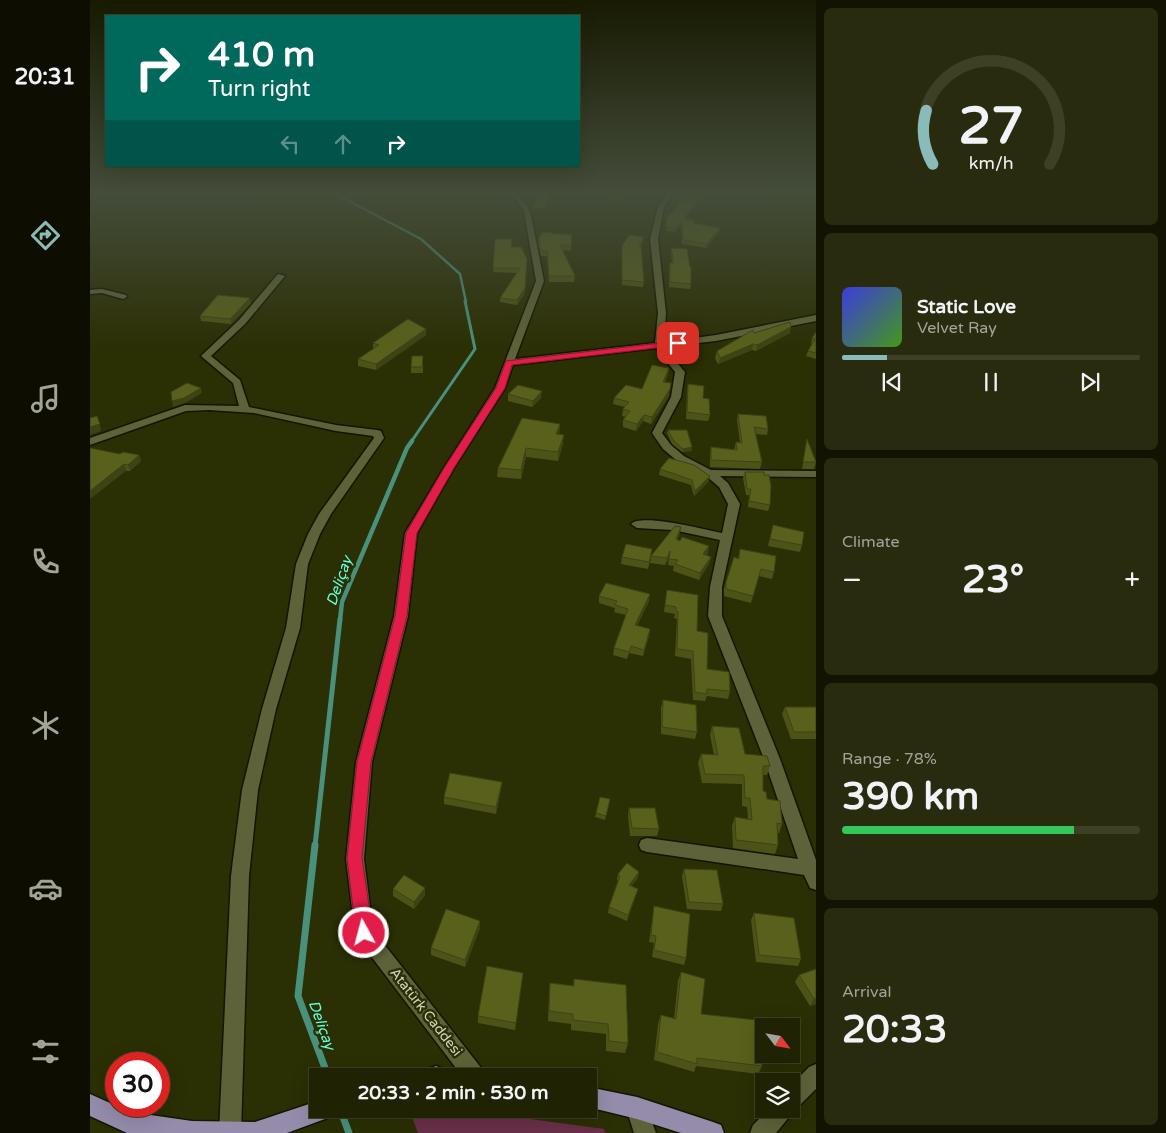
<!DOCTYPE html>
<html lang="en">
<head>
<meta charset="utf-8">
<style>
	body { margin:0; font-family:"Varela Round",sans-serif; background:#282b0d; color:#f1f3f6; height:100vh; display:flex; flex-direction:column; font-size:19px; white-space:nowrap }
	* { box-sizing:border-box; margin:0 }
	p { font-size:16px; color:#a2a49a }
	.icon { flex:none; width:28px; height:28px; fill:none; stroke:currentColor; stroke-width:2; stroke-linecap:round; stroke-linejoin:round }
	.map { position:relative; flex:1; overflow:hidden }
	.details { display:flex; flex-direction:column; gap:8px; padding:8px; background:#121302; width:350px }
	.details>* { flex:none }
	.hud { position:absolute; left:15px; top:15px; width:475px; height:152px; border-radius:0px; box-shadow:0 5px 20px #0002,0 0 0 1px #3d4025; background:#00695c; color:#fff; overflow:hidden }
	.needle { width:32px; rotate:121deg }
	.buttons { position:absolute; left:665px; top:1018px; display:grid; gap:10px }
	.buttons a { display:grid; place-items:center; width:45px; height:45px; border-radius:0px; background:#202303; box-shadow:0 5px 20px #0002,0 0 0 1px #3d4025; font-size:25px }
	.speed { position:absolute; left:15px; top:1052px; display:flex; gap:10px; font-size:25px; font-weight:700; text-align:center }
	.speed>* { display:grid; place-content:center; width:65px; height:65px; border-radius:50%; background:#202303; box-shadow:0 5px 20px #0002,0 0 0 1px #3d4025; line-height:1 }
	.speed .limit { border:8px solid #d22; background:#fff; color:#111 }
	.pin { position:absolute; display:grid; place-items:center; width:42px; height:42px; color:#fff; margin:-21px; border-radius:10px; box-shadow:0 2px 8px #0006 }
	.me { position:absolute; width:55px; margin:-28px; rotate:353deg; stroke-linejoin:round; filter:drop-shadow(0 0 4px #0008) }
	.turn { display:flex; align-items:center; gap:18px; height:105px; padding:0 20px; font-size:22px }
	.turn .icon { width:65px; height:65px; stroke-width:2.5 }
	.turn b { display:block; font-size:35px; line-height:42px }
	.lanes { display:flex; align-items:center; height:48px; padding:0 20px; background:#0003; justify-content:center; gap:25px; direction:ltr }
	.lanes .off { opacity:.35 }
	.big { font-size:38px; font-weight:700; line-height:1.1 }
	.details .widget { flex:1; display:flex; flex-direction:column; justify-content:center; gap:8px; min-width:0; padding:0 18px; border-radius:8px; background:#282b0d }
	.details .dial { align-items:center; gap:0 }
	.dial svg { height:130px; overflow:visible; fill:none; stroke:#3d4025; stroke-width:7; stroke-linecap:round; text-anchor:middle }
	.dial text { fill:#f1f3f6; stroke:none }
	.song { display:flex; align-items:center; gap:15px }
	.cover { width:60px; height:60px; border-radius:8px; background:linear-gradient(135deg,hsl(240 70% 55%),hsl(100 70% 35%)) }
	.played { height:5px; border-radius:2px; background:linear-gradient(90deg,#8bbbb9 15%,#3d4025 15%) }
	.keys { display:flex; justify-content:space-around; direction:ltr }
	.heat { display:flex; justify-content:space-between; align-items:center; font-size:28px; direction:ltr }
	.charge { height:8px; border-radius:4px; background:linear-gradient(90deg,#34c759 78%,#3d4025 0) }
	.trip { position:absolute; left:219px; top:1068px; width:288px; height:50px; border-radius:0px; background:#202303; box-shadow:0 5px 20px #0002,0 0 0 1px #3d4025; font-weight:700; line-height:50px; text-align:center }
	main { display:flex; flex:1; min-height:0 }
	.tab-bar { display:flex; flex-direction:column; width:90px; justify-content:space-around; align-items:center; background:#0d0e01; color:#a2a49a }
	.tab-bar .icon { width:35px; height:35px }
	.tab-bar .active { color:#8bbbb9 }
	.tab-bar b { font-size:22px; color:#f1f3f6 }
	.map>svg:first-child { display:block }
	.green { fill:#6a3049 }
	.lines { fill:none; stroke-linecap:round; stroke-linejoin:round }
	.stream-far4 { stroke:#49917c; stroke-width:2.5 }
	.stream-far3 { stroke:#49917c; stroke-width:3 }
	.stream-far2 { stroke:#49917c; stroke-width:4.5 }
	.stream-far1 { stroke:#49917c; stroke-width:5 }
	.stream { stroke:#49917c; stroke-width:7 }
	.minor-casing { stroke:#141600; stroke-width:3 }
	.major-casing { stroke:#141600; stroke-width:3 }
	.minor { fill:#5d6238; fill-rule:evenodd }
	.major { fill:#958cac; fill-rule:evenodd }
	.wall { fill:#4d5317 }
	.shaded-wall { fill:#3e4313 }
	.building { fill:#59601b; stroke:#3e4313 }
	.route { fill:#e11d48; stroke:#92132f }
	.labels { text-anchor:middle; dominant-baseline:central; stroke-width:5; stroke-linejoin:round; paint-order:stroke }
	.street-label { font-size:14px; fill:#d2d6bf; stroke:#2b2f04 }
	.water-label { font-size:15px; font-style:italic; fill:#60ffda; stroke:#2b2f04 }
</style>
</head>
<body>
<main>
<nav class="tab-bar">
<b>20:31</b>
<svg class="icon active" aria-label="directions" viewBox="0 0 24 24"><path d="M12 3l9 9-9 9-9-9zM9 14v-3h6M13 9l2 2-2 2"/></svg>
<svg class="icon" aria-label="music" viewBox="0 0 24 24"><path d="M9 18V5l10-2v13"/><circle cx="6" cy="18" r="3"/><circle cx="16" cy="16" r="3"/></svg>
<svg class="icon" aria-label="phone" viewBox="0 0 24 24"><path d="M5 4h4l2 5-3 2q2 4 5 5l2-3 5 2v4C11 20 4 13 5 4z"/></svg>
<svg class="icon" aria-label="climate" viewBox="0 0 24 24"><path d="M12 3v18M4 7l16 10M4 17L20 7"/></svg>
<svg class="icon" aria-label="car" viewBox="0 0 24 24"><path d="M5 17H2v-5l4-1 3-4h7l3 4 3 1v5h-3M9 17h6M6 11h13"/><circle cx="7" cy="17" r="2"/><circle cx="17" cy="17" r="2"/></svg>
<svg class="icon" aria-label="filters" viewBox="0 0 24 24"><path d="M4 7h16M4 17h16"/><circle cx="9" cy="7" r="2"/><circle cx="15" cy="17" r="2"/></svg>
</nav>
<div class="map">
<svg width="726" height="1133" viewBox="0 0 726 1133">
	<rect width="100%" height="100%" fill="#2b2f04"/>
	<polygon class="green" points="319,1109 367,1109 514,1129 515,1133 328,1133"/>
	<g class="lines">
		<polyline class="stream-far4" points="240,191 331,239 370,274 376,302"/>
		<polyline class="stream-far3" points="321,442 385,349 375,301"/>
		<polyline class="stream-far2" points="250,620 252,602 317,448 322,441"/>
		<polyline class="stream-far1" points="225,846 250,619"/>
		<g class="stream">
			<polyline points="225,845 208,996 238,1076"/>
			<polyline points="250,1109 259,1133"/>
		</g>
		<defs>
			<g id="minor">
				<path d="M414,191H422L430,197L440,211L454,281L425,359L565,343L568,313L560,239L568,207L578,191H585L574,207L568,239L576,313L574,342L626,335L726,315V321L626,341L574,347L595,372L591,397L572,433L581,445L594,456L621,470L726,471V477L630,476L638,483L650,504L632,587V616L690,759L726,860V890L720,888L714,875L557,852L551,850L549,845L551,840L557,838L708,859L674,759L618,616L620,587L630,540L583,530L547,528L541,524C552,513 616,530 632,533L638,504L629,487L615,475L586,460L573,449L562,433L581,397L585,372L566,348L423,365L415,388L364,468L327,533L318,616L282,762L274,859L283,930L392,1069L395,1076H372L268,939L265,933L256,859L266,762L304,616L315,533L354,468L405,388L446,281L434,211L426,199Z"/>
				<polygon points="188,274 195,276 155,324 121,356 150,380 159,407 246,425 287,430 291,431 294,438 241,514 230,534 218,564 210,628 186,709 168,790 159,876 151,1133 129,1133 141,876 152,790 172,709 196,628 206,564 218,534 229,514 284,438 283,436 246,431 164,413 119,410 96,411 0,445 0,438 95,405 149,406 143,383 111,356 149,320"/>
				<polygon points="12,289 36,295 37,297 33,299 12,293 0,294 0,290"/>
				<polygon points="726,1064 726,1089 708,1107 703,1110 700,1116 686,1133 660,1133 663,1125 679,1109 701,1109 701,1085 719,1067"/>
				<polygon points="547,1097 554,1101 566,1133 544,1133 536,1108 540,1101"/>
			</g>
			<g id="major">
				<polygon points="346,1066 353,1069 356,1076 335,1076 338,1069"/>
				<polygon points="498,1087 547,1097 623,1122 631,1125 634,1133 591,1133 547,1119 498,1107"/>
				<polygon points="0,1094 40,1112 102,1121 165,1122 228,1101 228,1109 247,1109 243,1116 197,1133 37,1133 0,1116"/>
			</g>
		</defs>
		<use href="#minor" class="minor-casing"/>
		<use href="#major" class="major-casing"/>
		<use href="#minor" class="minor"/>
		<use href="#major" class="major"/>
	</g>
	<g class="wall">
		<polygon points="451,191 462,191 455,209 444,208 444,204"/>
		<polygon points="536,191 533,201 521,200 521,198 519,198 520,194"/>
		<polygon points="617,191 595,219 603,223 630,228 629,232 616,248 592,244 591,224 585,232 576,231 577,218 591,201 585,200 585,196"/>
		<polygon points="482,235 481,251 473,250 485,276 484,282 459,282 457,256 451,256 448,243 449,238"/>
		<polygon points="405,239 421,247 437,259 435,293 427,305 410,302 410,298 427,273 403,272"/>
		<polygon points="553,242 551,246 554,282 553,287 532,285 532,246"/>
		<polygon points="581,248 601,284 600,289 579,287 579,268 580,263 582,263 581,253"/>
		<polygon points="161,303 141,324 111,321 110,316"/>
		<polygon points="336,329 336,335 286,370 268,366 268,359 283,349 283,343"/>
		<polygon points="726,332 726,359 716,356 718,351 722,344 721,344 722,338"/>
		<polygon points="664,333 700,333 666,351 662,350 628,364 625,358 627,351"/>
		<polygon points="333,356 333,373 321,373 321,367"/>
		<polygon points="579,368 578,374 575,382 579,396 561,424 553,421 546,431 533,427 533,420 536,417 532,416 533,409 535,407 523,404 524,398 552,389"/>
		<polygon points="598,384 613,398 620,415 618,421 596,419 597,391"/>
		<polygon points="418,394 451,398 442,407 418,401"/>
		<polygon points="648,414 678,429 677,435 665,434 672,462 670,469 620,467 620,454 621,447 644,450 646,442 650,443 647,420"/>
		<polygon points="470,424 469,434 473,444 468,461 436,457 431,479 407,477 408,468"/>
		<polygon points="578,430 602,451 592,452 582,444 577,433"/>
		<polygon points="717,439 726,462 724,469 712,469"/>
		<polygon points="30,454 49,455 51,461 40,471 36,471"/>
		<polygon points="570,469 619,481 604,496 601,485 569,475"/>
		<polygon points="655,472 680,505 678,511 658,507 659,495 656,495 653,478"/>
		<polygon points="683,525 712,545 710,552 678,546"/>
		<polygon points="590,533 587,540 618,553 616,555 621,557 619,564 609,580 583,571 584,566 578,565 579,558 575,565 560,563 561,556"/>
		<polygon points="650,549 684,572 682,579 669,576 661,603 634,596 634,589 636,582 648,558"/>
		<polygon points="561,556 558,569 531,564 532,557"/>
		<polygon points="577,590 607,631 617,669 640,691 638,699 617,696 615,701 603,700 601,659 585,656 587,619 584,618 585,614 574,612"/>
		<polygon points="509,596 559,601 547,626 560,629 559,636 553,656 539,653 537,659 523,655 524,648 536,615 524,612 525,608 509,603"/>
		<polygon points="573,700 607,732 605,739 571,734 571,708"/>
		<polygon points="695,707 726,707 726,739 701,739 692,714"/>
		<polygon points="622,726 655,754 680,766 677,775 673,775 673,791 677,799 692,824 689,833 687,833 688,845 685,854 643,848 642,826 645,817 658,819 657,807 652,806 652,784 612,783 608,763 611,754 624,755 620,735"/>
		<polygon points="412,782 411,789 406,814 354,804 354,797"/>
		<polygon points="520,799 515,820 505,817 506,813"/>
		<polygon points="539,808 569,829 567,836 540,836 538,815"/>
		<polygon points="594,869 633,904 631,911 597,909 592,876"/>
		<polygon points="528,874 548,878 541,886 548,889 537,921 518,913 519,907 528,881 527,880"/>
		<polygon points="303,889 335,895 324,909 303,896"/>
		<polygon points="564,906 596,958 594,965 562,957 564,943 559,942 563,913"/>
		<polygon points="664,913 711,959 708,966 666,962 661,920"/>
		<polygon points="390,921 390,928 375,967 341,955 341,948"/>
		<polygon points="726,969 726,1004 720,1006 705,982 709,975"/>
		<polygon points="591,972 611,1014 672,1066 668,1074 606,1066 604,1072 564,1060 568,1024 571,1015 584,1019 588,981"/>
		<polygon points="433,973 425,1030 388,1023 388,1016"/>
		<polygon points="484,979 538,1043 535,1053 516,1051 516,1034 481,1030 481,1024 458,1021 459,993 460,983 483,986"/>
	</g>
	<g class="shaded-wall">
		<polygon points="461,191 462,191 455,209 456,205"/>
		<polygon points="615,191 617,191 592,223 593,219"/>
		<polygon points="592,220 591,224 585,232 586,228"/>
		<polygon points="630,228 629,232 616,248 617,244"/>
		<polygon points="554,237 553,242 548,251 549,246"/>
		<polygon points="435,288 435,293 427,305 427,300"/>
		<polygon points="160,298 161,303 141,324 140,319"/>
		<polygon points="701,327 700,333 666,351 667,345"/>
		<polygon points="336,329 336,335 286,370 286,364"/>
		<polygon points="663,344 662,350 628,364 630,358"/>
		<polygon points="579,368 578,374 572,388 573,382"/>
		<polygon points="111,388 112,393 95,403 83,407 82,401"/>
		<polygon points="580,389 579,396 561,424 562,417"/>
		<polygon points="452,391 451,398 442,407 443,401"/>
		<polygon points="554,415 553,421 546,431 547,424"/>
		<polygon points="10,424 11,431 0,435 0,427"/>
		<polygon points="470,424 469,433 465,443 466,434"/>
		<polygon points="474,435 473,444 468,461 468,452"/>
		<polygon points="602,447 602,451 592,452 593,449"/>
		<polygon points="436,448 436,457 431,479 431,470"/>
		<polygon points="49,455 51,461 40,471 38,465"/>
		<polygon points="34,464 36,471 0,499 0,491"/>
		<polygon points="620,476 619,481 604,496 605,491"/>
		<polygon points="591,527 590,533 584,546 586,539"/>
		<polygon points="619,546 618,553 612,561 613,554"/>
		<polygon points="580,551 579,558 575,565 577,558"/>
		<polygon points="621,557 619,564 609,580 610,573"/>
		<polygon points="560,594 559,601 544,632 545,625"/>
		<polygon points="560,629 559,636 553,656 554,650"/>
		<polygon points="412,782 411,789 406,814 406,807"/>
		<polygon points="549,872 548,878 537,891 539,885"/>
		<polygon points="335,888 335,895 324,909 324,902"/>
		<polygon points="548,889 546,895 537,921 538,915"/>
		<polygon points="390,921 390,928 375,967 375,960"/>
		<polygon points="726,998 726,1004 720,1006 724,999"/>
	</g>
	<g class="building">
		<polygon points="451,191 461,191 456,205 444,204"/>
		<polygon points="521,191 535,191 533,197 521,196 522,194 520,194"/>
		<polygon points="591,191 615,191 593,219 604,220 603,223 630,228 617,244 593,240 592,220 586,228 576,227 577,218 594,198 585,196"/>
		<polygon points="452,232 482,235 481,245 470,245 485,276 459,276 457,251 451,251 449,238"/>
		<polygon points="539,235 554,237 549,246 551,246 554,282 532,280 532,246"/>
		<polygon points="405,239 422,239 421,247 431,247 437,259 435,288 427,300 410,298 430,268 403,268"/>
		<polygon points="581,248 597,249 600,267 601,267 601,284 580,282 580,263 584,263"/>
		<polygon points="128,295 160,298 140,319 110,316"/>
		<polygon points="318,319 336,329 286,364 268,359 289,345 283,343"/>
		<polygon points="700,322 701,327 667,345 663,344 630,358 627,351 663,330 664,333"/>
		<polygon points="726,332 726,353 718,351 725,339 722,338"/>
		<polygon points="322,356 333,356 332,367 321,367"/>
		<polygon points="562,365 579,368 573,382 581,383 580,389 562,417 554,415 547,424 533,420 540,411 533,409 539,402 524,398 536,385 552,389"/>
		<polygon points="97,383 111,388 94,398 82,401 81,392"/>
		<polygon points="598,384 614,386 613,398 619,399 620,415 597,412"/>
		<polygon points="428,385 452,391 443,401 418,394"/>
		<polygon points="648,414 676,416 678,429 664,427 672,462 621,460 621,447 647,450 646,442 652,443"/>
		<polygon points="7,416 10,424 0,427 0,418"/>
		<polygon points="432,418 470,424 466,434 474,435 468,452 436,448 431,470 408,468"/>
		<polygon points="578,430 597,430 602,447 593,449 583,440"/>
		<polygon points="717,439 726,462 713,462"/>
		<polygon points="0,448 30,454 33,452 49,455 38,465 34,464 0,491"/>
		<polygon points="579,458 604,465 620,476 605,491 602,480 570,469"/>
		<polygon points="655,472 674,472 674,475 679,475 681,486 680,505 659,501 661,489 657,489"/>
		<polygon points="683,525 714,532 712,545 680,539"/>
		<polygon points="585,526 591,527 586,539 590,541 592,537 619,546 613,554 621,557 610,573 585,564 588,560 579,559 580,551 577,558 561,556"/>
		<polygon points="536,544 562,549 559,562 532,557"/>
		<polygon points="650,549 686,556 684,572 671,569 663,596 636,589 636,582 644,557 649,559"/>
		<polygon points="516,583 560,594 545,625 560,629 554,650 541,646 539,652 524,648 538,609 525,605 527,601 509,596"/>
		<polygon points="577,590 608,595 607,631 618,633 617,669 639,672 640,691 617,689 617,694 605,692 603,651 587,649 588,612 586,611 586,607 575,605"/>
		<polygon points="573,700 606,705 607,732 572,727"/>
		<polygon points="695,707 726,707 726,732 704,732"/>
		<polygon points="622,726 649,728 655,754 677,756 680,766 673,766 673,791 676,792 677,799 690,801 692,824 687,823 688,845 646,840 645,817 662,820 660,798 655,798 654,775 615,774 611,754 628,755"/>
		<polygon points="360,773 412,782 406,807 354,797"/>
		<polygon points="510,797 520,799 516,816 506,813"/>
		<polygon points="539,808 565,808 569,829 542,828"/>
		<polygon points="537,863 549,872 539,885 548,889 538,915 519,907 530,876 528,874"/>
		<polygon points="594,869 627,870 633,904 599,902"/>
		<polygon points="314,875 335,888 324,902 303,889"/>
		<polygon points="564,906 600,914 596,958 564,950 566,936 561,935"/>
		<polygon points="356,909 390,921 375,960 341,948"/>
		<polygon points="664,913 704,918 711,959 669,955"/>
		<polygon points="397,966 433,973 426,1023 388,1016"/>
		<polygon points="726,969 726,998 724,999 709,975"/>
		<polygon points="591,972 615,979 611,1014 666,1020 672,1066 607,1058 607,1064 567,1052 571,1015 586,1019"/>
		<polygon points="484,979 536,985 538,1043 519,1041 518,1024 483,1020 483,1014 459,1011 460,983 484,986"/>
	</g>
	<linearGradient id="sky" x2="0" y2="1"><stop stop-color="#181a02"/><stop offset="0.55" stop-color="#444d3a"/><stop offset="1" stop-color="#444d3a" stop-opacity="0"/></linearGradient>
	<rect width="726" height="350" fill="url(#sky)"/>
	<polygon class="route" points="588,341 591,342 591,345 422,365 415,388 364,468 327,533 317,616 281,762 272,858 283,933 280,939 274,941 268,939 266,933 257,858 267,762 305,616 316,533 354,468 406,388 416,361"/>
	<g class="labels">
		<g class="street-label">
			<text transform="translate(336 1012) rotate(52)">Atatürk Caddesi</text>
		</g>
		<g class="water-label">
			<text transform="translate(249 581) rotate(-71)">Deliçay</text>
			<text transform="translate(232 1025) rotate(70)">Deliçay</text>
		</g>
	</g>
</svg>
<div class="buttons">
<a><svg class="needle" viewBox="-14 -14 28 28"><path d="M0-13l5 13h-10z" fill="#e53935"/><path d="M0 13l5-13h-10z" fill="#a2a49a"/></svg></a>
<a><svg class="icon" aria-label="layers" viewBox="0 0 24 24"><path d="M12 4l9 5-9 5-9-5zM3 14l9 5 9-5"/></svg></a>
</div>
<div class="speed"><div class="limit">30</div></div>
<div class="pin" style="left:588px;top:343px;background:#d93025"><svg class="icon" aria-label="arrive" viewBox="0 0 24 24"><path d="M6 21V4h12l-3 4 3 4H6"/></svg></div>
<svg class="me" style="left:274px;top:933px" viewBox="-20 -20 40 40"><circle r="17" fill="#e11d48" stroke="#fff" stroke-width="3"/><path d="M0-11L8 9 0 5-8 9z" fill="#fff"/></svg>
<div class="trip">20:33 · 2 min · 530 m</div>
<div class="hud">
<div class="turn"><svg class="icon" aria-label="right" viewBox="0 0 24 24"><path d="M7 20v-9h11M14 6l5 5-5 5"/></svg><div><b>410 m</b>Turn right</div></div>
<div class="lanes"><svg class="icon off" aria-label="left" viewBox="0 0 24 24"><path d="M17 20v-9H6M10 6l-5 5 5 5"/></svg><svg class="icon off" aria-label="ahead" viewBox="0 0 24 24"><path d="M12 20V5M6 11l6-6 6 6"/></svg><svg class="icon" aria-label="right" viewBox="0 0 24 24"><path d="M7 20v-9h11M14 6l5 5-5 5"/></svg></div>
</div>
</div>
<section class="details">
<div class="widget dial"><svg viewBox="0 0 100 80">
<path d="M14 69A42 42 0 1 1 86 69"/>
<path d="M14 69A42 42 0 0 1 10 36" stroke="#8bbbb9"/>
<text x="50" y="56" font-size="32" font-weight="700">27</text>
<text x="50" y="72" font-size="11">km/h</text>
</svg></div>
<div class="widget">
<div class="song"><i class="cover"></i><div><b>Static Love</b><p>Velvet Ray</p></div></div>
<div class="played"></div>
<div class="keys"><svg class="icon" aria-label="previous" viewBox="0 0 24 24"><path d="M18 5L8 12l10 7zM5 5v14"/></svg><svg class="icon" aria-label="pause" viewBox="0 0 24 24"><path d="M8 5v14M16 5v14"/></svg><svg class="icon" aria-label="next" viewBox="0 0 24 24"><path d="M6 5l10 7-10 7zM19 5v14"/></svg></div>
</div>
<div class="widget"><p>Climate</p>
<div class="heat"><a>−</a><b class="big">23°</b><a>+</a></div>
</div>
<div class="widget"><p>Range · 78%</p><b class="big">390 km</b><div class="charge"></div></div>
<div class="widget"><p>Arrival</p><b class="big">20:33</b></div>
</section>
</main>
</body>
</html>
